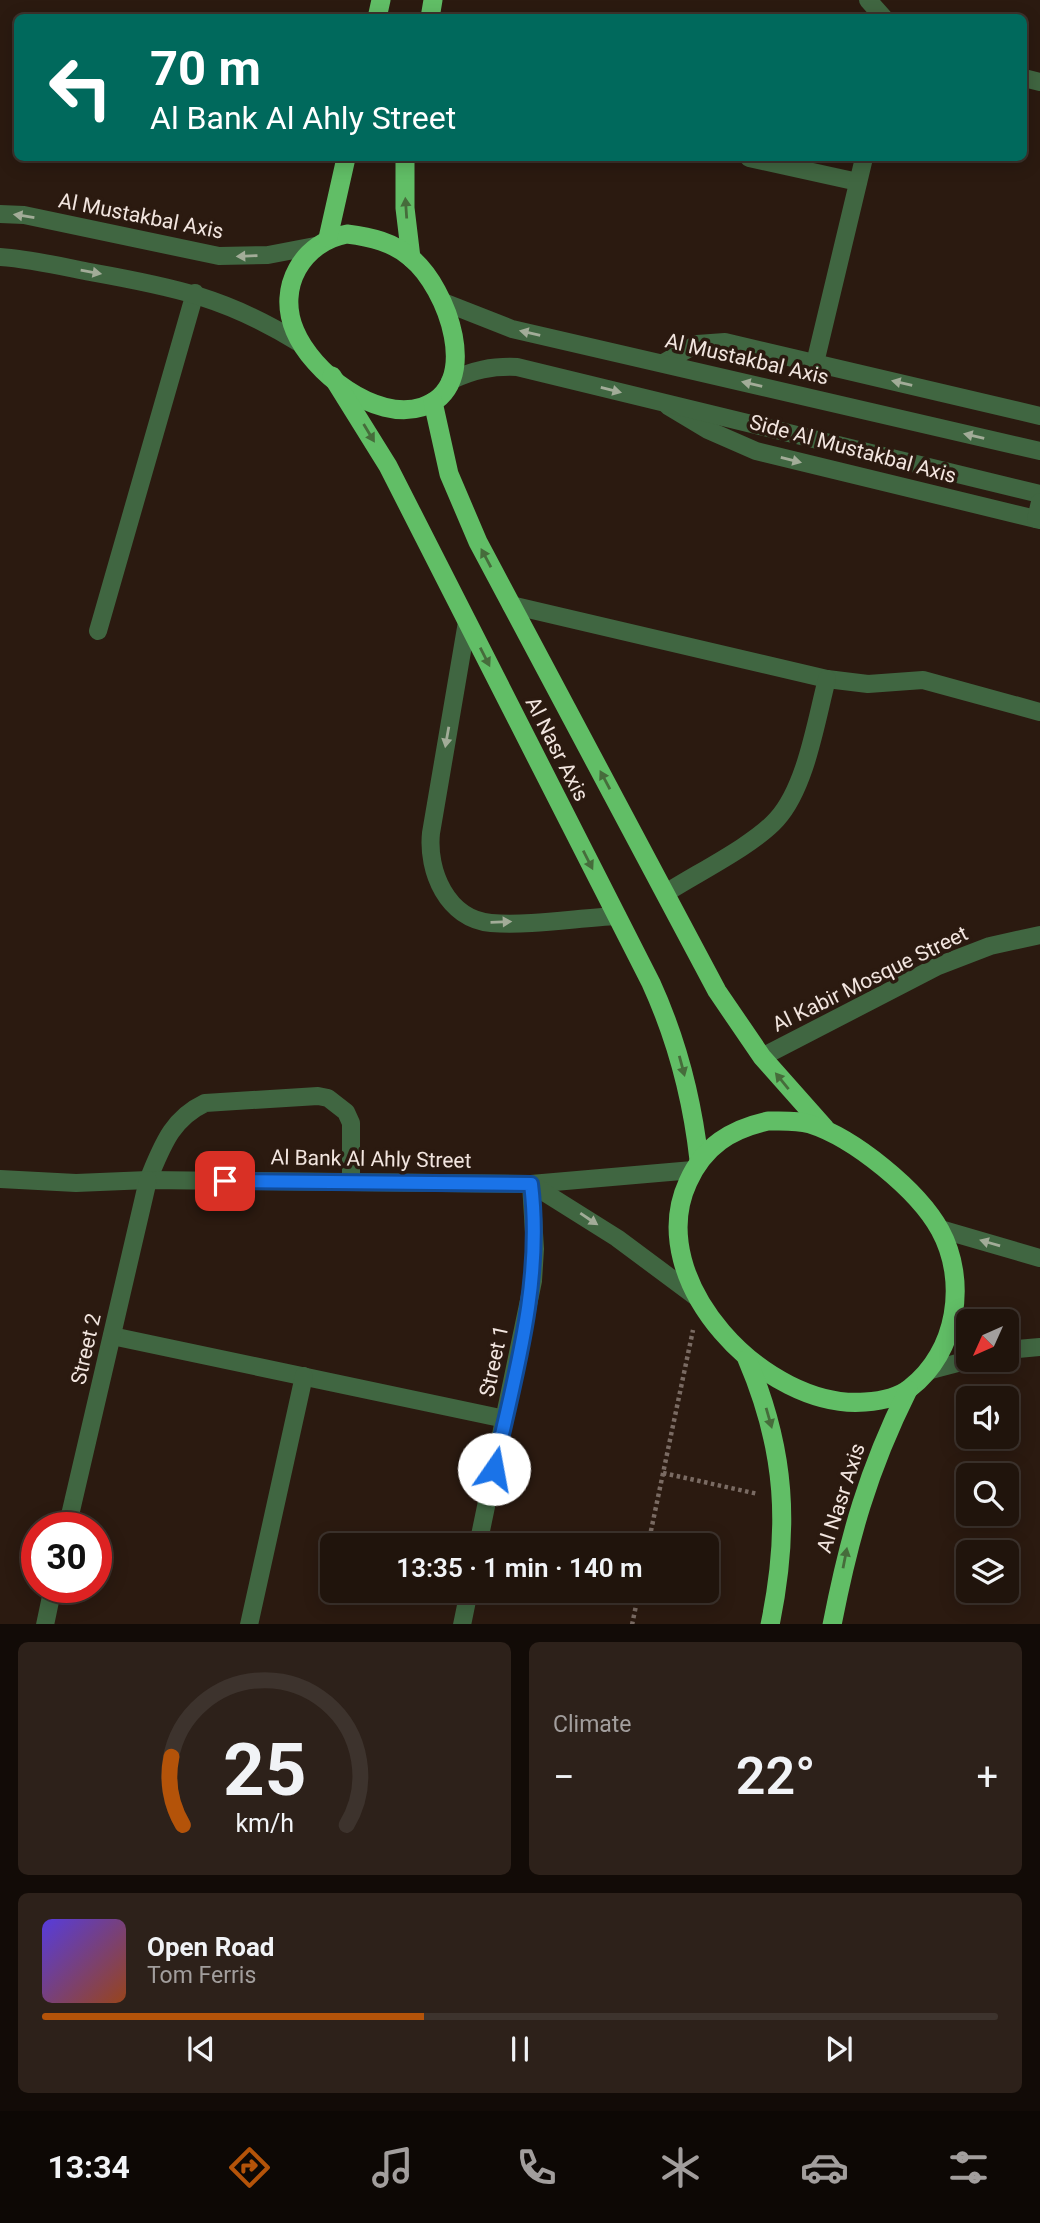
<!DOCTYPE html>
<html lang="en">
<head>
<meta charset="utf-8">
<style>
	body { margin:0; font-family:Roboto,sans-serif; background:#2d211a; color:#f1f3f6; height:100vh; display:flex; flex-direction:column; font-size:26px; white-space:nowrap }
	* { box-sizing:border-box; margin:0 }
	p { font-size:23px; color:#a29e9d }
	.icon { flex:none; width:38px; height:38px; fill:none; stroke:currentColor; stroke-width:2; stroke-linecap:round; stroke-linejoin:round }
	.map { position:relative; height:1624px; overflow:hidden }
	.side { display:flex; flex-direction:column; gap:18px; padding:18px; background:#120b07; flex:1 }
	.side>* { flex:none }
	.banner { position:absolute; left:14px; top:14px; width:1013px; height:147px; border-radius:10px; box-shadow:0 4px 18px #0003,0 0 0 2px #3d332d; background:#00695c; color:#fff; overflow:hidden }
	.needle { width:46px; rotate:225deg }
	.fabs { position:absolute; left:956px; top:1309px; display:grid; gap:14px }
	.fabs a { display:grid; place-items:center; width:63px; height:63px; border-radius:10px; background:#20140c; box-shadow:0 4px 18px #0003,0 0 0 2px #3d332d; font-size:35px }
	.speed { position:absolute; left:21px; top:1512px; display:flex; gap:14px; font-size:35px; font-weight:700; text-align:center }
	.speed>* { display:grid; place-content:center; width:91px; height:91px; border-radius:50%; background:#20140c; box-shadow:0 4px 18px #0003,0 0 0 2px #3d332d; line-height:1 }
	.speed .limit { border:10px solid #d22; background:#fff; color:#111 }
	.pin { position:absolute; display:grid; place-items:center; width:60px; height:60px; color:#fff; margin:-30px; border-radius:14px; box-shadow:0 4px 10px #0006 }
	.me { position:absolute; width:77px; margin:-38px; rotate:12deg; stroke-linejoin:round; filter:drop-shadow(0 0 5px #0008) }
	.turn { display:flex; align-items:center; gap:24px; height:147px; padding:0 21px; font-size:32px }
	.turn .icon { width:91px; height:91px; stroke-width:2.5 }
	.turn b { display:block; font-size:49px; line-height:60px }
	.big { font-size:52px; font-weight:600; line-height:1.1 }
	.side .tile { flex:1; display:flex; flex-direction:column; justify-content:center; gap:10px; min-width:0; padding:0 24px; border-radius:10px; background:#2d211a }
	.side .dial { align-items:center; gap:0 }
	.dial svg { height:182px; overflow:visible; fill:none; stroke:#3d332d; stroke-width:7; stroke-linecap:round; text-anchor:middle }
	.dial text { fill:#f1f3f6; stroke:none }
	.song { display:flex; align-items:center; gap:21px }
	.cover { width:84px; height:84px; border-radius:10px; background:linear-gradient(135deg,hsl(250 70% 55%),hsl(20 70% 35%)) }
	.played { height:7px; border-radius:4px; background:linear-gradient(90deg,#b45309 40%,#3d332d 40%) }
	.keys { display:flex; justify-content:space-around; direction:ltr }
	.heat { display:flex; justify-content:space-between; align-items:center; font-size:38px; direction:ltr }
	.side .tiles { flex:1; display:grid; gap:18px; grid-template-columns:1fr 1fr }
	.tile:last-child { grid-column:span 2 }
	.trip { position:absolute; left:320px; top:1533px; width:399px; height:70px; border-radius:10px; background:#20140c; box-shadow:0 4px 18px #0003,0 0 0 2px #3d332d; font-weight:600; line-height:70px; text-align:center }
	.tab-bar { display:flex; height:112px; justify-content:space-around; align-items:center; background:#0d0805; color:#a29e9d }
	.tab-bar .icon { width:49px; height:49px }
	.tab-bar .current { color:#b45309 }
	.tab-bar b { font-size:32px; color:#f1f3f6 }
	.map>svg:first-child { display:block }
	.lines { fill:none; stroke-linecap:round; stroke-linejoin:round }
	.path { stroke:#7a6b63; stroke-width:4.5; stroke-dasharray:3.5 3.5; stroke-linecap:butt }
	.service { stroke:#406641; stroke-width:18 }
	.minor { stroke:#406641; stroke-width:18 }
	.tertiary { stroke:#406641; stroke-width:18 }
	.trunk { stroke:#61be66; stroke-width:19 }
	.oneway { fill:#466c3b }
	.oneway2 { fill:#a2ac98 }
	.route-casing { stroke:#114b97; stroke-width:18 }
	.route { stroke:#1a73e8; stroke-width:12 }
	.labels { text-anchor:middle; dominant-baseline:central; stroke-width:7; stroke-linejoin:round; paint-order:stroke }
	.street-label { font-size:21px; fill:#f2e5df; stroke:#2b1a10 }
</style>
</head>
<body>
<div class="map">
<svg width="1040" height="1625" viewBox="0 0 1040 1625">
	<rect width="100%" height="100%" fill="#2b1a10"/>
	<g class="lines">
		<g class="path">
			<polyline points="663,1473 758,1494"/>
			<polyline points="648,1545 693,1330"/>
			<polyline points="632,1625 639,1591"/>
		</g>
		<g class="service">
			<polyline points="749,158 858,182"/>
			<path d="M467,622L431,833C427,871 447,919 491,923C530,926 577,918 617,916"/>
			<polyline points="98,631 195,293"/>
			<polyline points="762,1057 938,966 990,946 1040,935"/>
			<path d="M148,1180C162,1147 171,1119 205,1103L318,1096L328,1098L346,1112L351,1123V1182"/>
			<polyline points="940,1229 1040,1258"/>
			<polyline points="1006,1350 1040,1347"/>
			<polyline points="927,1371 969,1360"/>
		</g>
		<g class="minor">
			<polyline points="868,0 884,18"/>
			<polyline points="1024,78 1040,82"/>
			<polyline points="0,214 24,215 219,256 268,255 315,246"/>
			<path d="M0,257C30,259 60,266 90,272C174,287 228,298 301,344"/>
			<polyline points="663,363 697,344 725,342 1040,416"/>
			<polyline points="815,363 864,158"/>
			<polyline points="668,406 708,430 756,451 1040,520"/>
			<polyline points="511,605 827,679 868,684 923,680 1040,712"/>
			<path d="M666,893C697,873 754,845 777,819C806,787 816,721 827,679"/>
			<polyline points="0,1179 76,1183 148,1180 531,1184 693,1170"/>
			<polyline points="531,1184 617,1238 699,1299"/>
			<polyline points="112,1336 505,1419"/>
			<polyline points="67,1528 148,1180"/>
			<polyline points="478,1545 533,1281 535,1249 531,1184"/>
			<polyline points="45,1625 53,1587"/>
			<polyline points="249,1625 304,1376"/>
			<polyline points="462,1625 469,1591"/>
		</g>
		<g class="tertiary">
			<polyline points="446,303 512,329 1040,451"/>
			<path d="M450,381C473,370 492,366 517,367L1040,494"/>
			<polyline points="1036,519 1040,502"/>
		</g>
		<g class="trunk">
			<polyline points="377,18 381,0"/>
			<polyline points="430,18 433,0"/>
			<polyline points="405,158 405,208 411,258"/>
			<path d="M347,234C371,237 393,242 411,258C447,287 484,387 422,407C375,422 312,372 295,331C276,287 303,242 347,234Z"/>
			<polyline points="328,238 346,158"/>
			<path d="M332,376L388,466L651,983C677,1040 692,1097 699,1160"/>
			<polyline points="433,402 449,474 478,542 717,991 762,1057 825,1128"/>
			<path d="M768,1121C782,1121 797,1120 810,1124C854,1138 918,1190 940,1230C968,1281 957,1352 910,1388C898,1398 880,1401 865,1402C766,1410 642,1281 688,1182C704,1146 731,1129 768,1121Z"/>
			<path d="M747,1359C786,1450 790,1528 770,1625"/>
			<path d="M832,1625C849,1538 868,1470 908,1390"/>
		</g>
	</g>
	<defs><path id="oneway-solid" d="M-6-.8H1V-3.2L6.5 0L1 3.2V.8H-6Z" transform="scale(1.75)"/></defs>
	<g class="oneway">
		<use href="#oneway-solid" transform="translate(406 208) rotate(-94)"/>
		<use href="#oneway-solid" transform="translate(369 433) rotate(59)"/>
		<use href="#oneway-solid" transform="translate(486 558) rotate(-118)"/>
		<use href="#oneway-solid" transform="translate(485 657) rotate(63)"/>
		<use href="#oneway-solid" transform="translate(605 780) rotate(-118)"/>
		<use href="#oneway-solid" transform="translate(588 860) rotate(63)"/>
		<use href="#oneway-solid" transform="translate(682 1066) rotate(75)"/>
		<use href="#oneway-solid" transform="translate(782 1081) rotate(-129)"/>
		<use href="#oneway-solid" transform="translate(769 1418) rotate(74)"/>
		<use href="#oneway-solid" transform="translate(845 1558) rotate(-79)"/>
	</g>
	<g class="oneway2">
		<use href="#oneway-solid" transform="translate(24 216) rotate(-171)"/>
		<use href="#oneway-solid" transform="translate(247 256) rotate(178)"/>
		<use href="#oneway-solid" transform="translate(91 272) rotate(10)"/>
		<use href="#oneway-solid" transform="translate(530 333) rotate(-167)"/>
		<use href="#oneway-solid" transform="translate(902 383) rotate(-167)"/>
		<use href="#oneway-solid" transform="translate(752 384) rotate(-167)"/>
		<use href="#oneway-solid" transform="translate(611 390) rotate(14)"/>
		<use href="#oneway-solid" transform="translate(974 436) rotate(-167)"/>
		<use href="#oneway-solid" transform="translate(791 460) rotate(14)"/>
		<use href="#oneway-solid" transform="translate(447 737) rotate(100)"/>
		<use href="#oneway-solid" transform="translate(501 922) rotate(-2)"/>
		<use href="#oneway-solid" transform="translate(589 1219) rotate(34)"/>
		<use href="#oneway-solid" transform="translate(990 1243) rotate(-164)"/>
	</g>
	<g class="lines">
		<defs>
			<path id="route" d="M225,1181L531,1184C543,1281 515,1375 494,1469"/>
		</defs>
		<use href="#route" class="route-casing"/>
		<use href="#route" class="route"/>
	</g>
	<g class="labels">
		<g class="street-label">
			<text transform="translate(141 216) rotate(11)">Al Mustakbal Axis</text>
			<text transform="translate(747 359) rotate(13)">Al Mustakbal Axis</text>
			<text transform="translate(853 449) rotate(15)">Side Al Mustakbal Axis</text>
			<text transform="translate(557 749) rotate(63)">Al Nasr Axis</text>
			<text transform="translate(870 979) rotate(-26)">Al Kabir Mosque Street</text>
			<text transform="translate(371 1159) rotate(1)">Al Bank Al Ahly Street</text>
			<text transform="translate(86 1349) rotate(-77)">Street 2</text>
			<text transform="translate(494 1361) rotate(-78)">Street 1</text>
			<text transform="translate(841 1498) rotate(-72)">Al Nasr Axis</text>
		</g>
	</g>
</svg>
<div class="fabs">
<a><svg class="needle" viewBox="-14 -14 28 28"><path d="M0-13l5 13h-10z" fill="#e53935"/><path d="M0 13l5-13h-10z" fill="#a29e9d"/></svg></a>
<a><svg class="icon" aria-label="sound" viewBox="0 0 24 24"><path d="M4 9h4l5-4v14l-5-4H4zM17 9q2 3 0 6"/></svg></a>
<a><svg class="icon" aria-label="search" viewBox="0 0 24 24"><circle cx="10" cy="10" r="6"/><path d="M15 15l6 6"/></svg></a>
<a><svg class="icon" aria-label="layers" viewBox="0 0 24 24"><path d="M12 4l9 5-9 5-9-5zM3 14l9 5 9-5"/></svg></a>
</div>
<div class="speed"><div class="limit">30</div></div>
<div class="pin" style="left:225px;top:1181px;background:#d93025"><svg class="icon" aria-label="arrive" viewBox="0 0 24 24"><path d="M6 21V4h12l-3 4 3 4H6"/></svg></div>
<svg class="me" style="left:494px;top:1469px" viewBox="-20 -20 40 40"><circle r="19" fill="#fff"/><path d="M0-13L10 11 0 6-10 11z" fill="#1a73e8"/></svg>
<div class="trip">13:35 · 1 min · 140 m</div>
<div class="banner">
<div class="turn"><svg class="icon" aria-label="left" viewBox="0 0 24 24"><path d="M17 20v-9H6M10 6l-5 5 5 5"/></svg><div><b>70 m</b>Al Bank Al Ahly Street</div></div>
</div>
</div>
<section class="side">
<div class="tiles">
<div class="tile dial"><svg viewBox="0 0 100 80">
<path d="M14 69A42 42 0 1 1 86 69"/>
<path d="M14 69A42 42 0 0 1 9 39" stroke="#b45309"/>
<text x="50" y="56" font-size="32" font-weight="700">25</text>
<text x="50" y="72" font-size="11">km/h</text>
</svg></div>
<div class="tile"><p>Climate</p>
<div class="heat"><a>−</a><b class="big">22°</b><a>+</a></div>
</div>
<div class="tile">
<div class="song"><i class="cover"></i><div><b>Open Road</b><p>Tom Ferris</p></div></div>
<div class="played"></div>
<div class="keys"><svg class="icon" aria-label="previous" viewBox="0 0 24 24"><path d="M18 5L8 12l10 7zM5 5v14"/></svg><svg class="icon" aria-label="pause" viewBox="0 0 24 24"><path d="M8 5v14M16 5v14"/></svg><svg class="icon" aria-label="next" viewBox="0 0 24 24"><path d="M6 5l10 7-10 7zM19 5v14"/></svg></div>
</div>
</div>
</section>
<nav class="tab-bar">
<b>13:34</b>
<svg class="icon current" aria-label="directions" viewBox="0 0 24 24"><path d="M12 3l9 9-9 9-9-9zM9 14v-3h6M13 9l2 2-2 2"/></svg>
<svg class="icon" aria-label="music" viewBox="0 0 24 24"><path d="M9 18V5l10-2v13"/><circle cx="6" cy="18" r="3"/><circle cx="16" cy="16" r="3"/></svg>
<svg class="icon" aria-label="phone" viewBox="0 0 24 24"><path d="M5 4h4l2 5-3 2q2 4 5 5l2-3 5 2v4C11 20 4 13 5 4z"/></svg>
<svg class="icon" aria-label="climate" viewBox="0 0 24 24"><path d="M12 3v18M4 7l16 10M4 17L20 7"/></svg>
<svg class="icon" aria-label="car" viewBox="0 0 24 24"><path d="M5 17H2v-5l4-1 3-4h7l3 4 3 1v5h-3M9 17h6M6 11h13"/><circle cx="7" cy="17" r="2"/><circle cx="17" cy="17" r="2"/></svg>
<svg class="icon" aria-label="filters" viewBox="0 0 24 24"><path d="M4 7h16M4 17h16"/><circle cx="9" cy="7" r="2"/><circle cx="15" cy="17" r="2"/></svg>
</nav>
</body>
</html>
